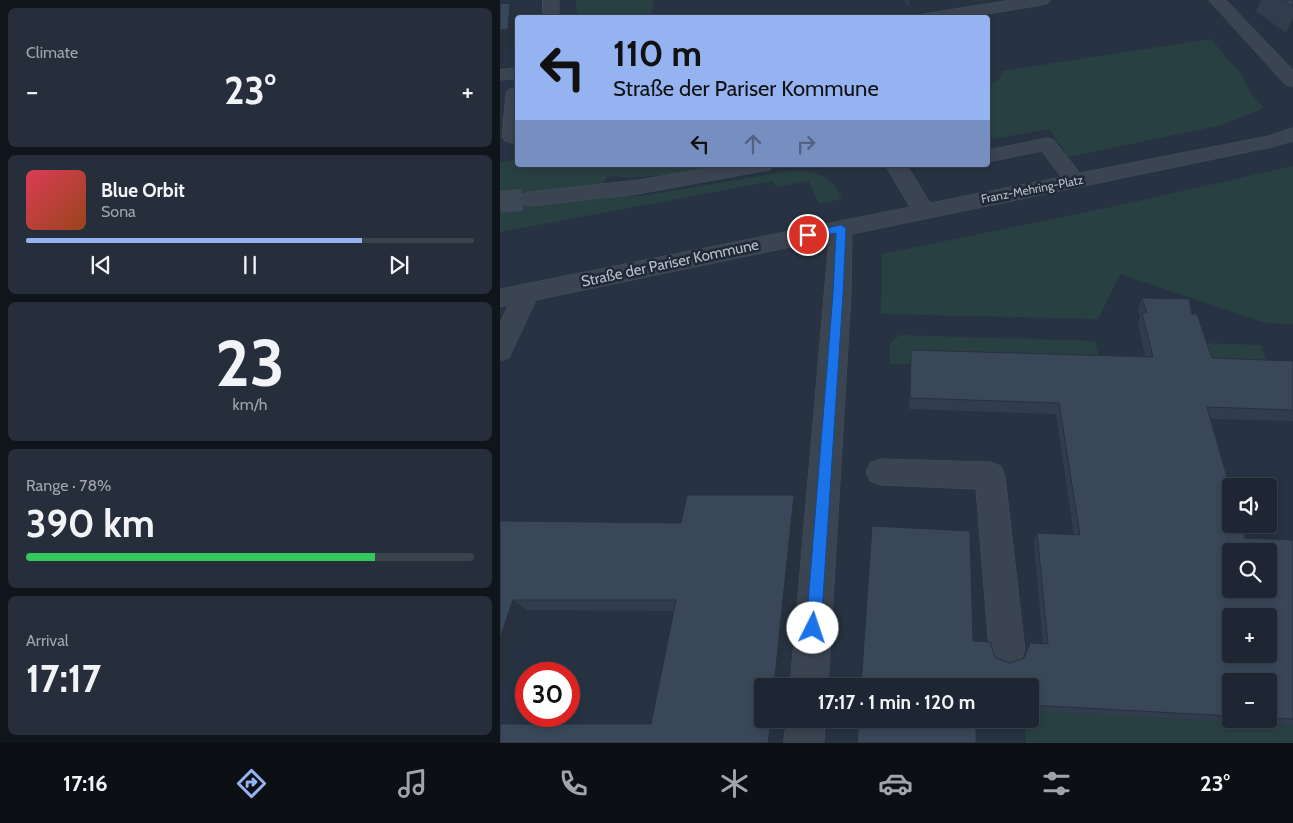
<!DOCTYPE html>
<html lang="en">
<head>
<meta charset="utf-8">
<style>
	body { margin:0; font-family:Cabin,sans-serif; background:#252e3a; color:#f1f3f6; height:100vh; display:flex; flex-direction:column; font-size:19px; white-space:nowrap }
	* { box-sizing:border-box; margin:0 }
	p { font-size:16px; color:#a0a5ac }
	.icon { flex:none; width:28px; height:28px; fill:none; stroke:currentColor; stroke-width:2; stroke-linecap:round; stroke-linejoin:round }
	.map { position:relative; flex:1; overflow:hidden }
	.details { display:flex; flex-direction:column; gap:8px; padding:8px; background:#10151c; width:500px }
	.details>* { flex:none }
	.top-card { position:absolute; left:15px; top:15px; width:475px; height:152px; border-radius:5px; box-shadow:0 2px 8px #0003,0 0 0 1px #3b434d; background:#95b2f1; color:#111; overflow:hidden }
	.controls { position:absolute; left:722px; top:478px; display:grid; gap:10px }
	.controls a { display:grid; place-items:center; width:55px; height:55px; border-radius:5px; background:#1d2632; box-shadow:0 2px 8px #0003,0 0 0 1px #3b434d; font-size:25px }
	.speed { position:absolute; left:15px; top:662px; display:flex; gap:10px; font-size:25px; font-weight:700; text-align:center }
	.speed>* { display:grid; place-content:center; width:65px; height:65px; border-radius:50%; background:#1d2632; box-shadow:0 2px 8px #0003,0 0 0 1px #3b434d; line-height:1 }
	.speed .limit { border:8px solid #d22; background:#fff; color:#111 }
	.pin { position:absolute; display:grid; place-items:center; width:42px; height:42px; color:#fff; margin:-21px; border:2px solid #fff; border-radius:50%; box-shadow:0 1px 5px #0007 }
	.me { position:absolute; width:55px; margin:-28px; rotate:4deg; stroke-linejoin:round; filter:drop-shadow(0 0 4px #0008) }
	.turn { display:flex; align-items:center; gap:18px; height:105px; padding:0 15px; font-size:22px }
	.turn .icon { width:65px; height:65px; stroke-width:2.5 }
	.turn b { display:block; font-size:35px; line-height:42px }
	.lanes { display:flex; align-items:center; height:48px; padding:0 15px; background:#0003; justify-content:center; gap:25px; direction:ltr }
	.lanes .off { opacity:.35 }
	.big { font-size:38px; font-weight:800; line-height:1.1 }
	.details .widget { flex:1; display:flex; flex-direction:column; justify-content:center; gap:8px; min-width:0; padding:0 18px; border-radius:8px; background:#252e3a }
	.details .dial { align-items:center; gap:0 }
	.dial b { font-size:65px; line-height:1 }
	.song { display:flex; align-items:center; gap:15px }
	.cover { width:60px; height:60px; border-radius:8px; background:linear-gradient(135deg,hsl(350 70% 55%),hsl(20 70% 35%)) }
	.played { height:5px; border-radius:2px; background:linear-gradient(90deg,#95b2f1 75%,#3b434d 75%) }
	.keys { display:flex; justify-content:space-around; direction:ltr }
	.heat { display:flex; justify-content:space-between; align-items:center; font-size:28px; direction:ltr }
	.charge { height:8px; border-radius:4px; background:linear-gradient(90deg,#34c759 78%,#3b434d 0) }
	.trip { position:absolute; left:254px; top:678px; width:285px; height:50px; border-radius:5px; background:#1d2632; box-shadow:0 2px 8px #0003,0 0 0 1px #3b434d; font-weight:800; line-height:50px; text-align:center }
	.tabs { display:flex; height:80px; justify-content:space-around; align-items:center; background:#0c0f14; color:#a0a5ac }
	.tabs .icon { width:35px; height:35px }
	.tabs .active { color:#95b2f1 }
	.tabs b { font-size:22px; color:#f1f3f6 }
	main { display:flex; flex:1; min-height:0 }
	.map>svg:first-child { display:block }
	.green { fill:#294043 }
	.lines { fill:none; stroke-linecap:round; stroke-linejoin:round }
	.minor-tunnel { stroke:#3d4857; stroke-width:22; stroke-dasharray:22 11; stroke-linecap:butt }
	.minor-casing { stroke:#454e5b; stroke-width:1 }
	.minor { fill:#3b4552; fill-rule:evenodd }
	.wall { fill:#313d4c; fill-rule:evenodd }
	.shaded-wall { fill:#28323e }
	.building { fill:#394758; stroke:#28323e; fill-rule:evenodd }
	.route { fill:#1a73e8; stroke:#114b97 }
	.labels { text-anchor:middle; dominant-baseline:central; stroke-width:5; stroke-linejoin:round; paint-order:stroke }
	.far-street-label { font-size:12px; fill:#b9c0cc; stroke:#202a37 }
	.street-label { font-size:15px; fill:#b9c0cc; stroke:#202a37 }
</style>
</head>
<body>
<main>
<section class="details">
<div class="widget"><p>Climate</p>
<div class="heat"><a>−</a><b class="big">23°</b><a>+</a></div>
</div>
<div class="widget">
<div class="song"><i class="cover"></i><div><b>Blue Orbit</b><p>Sona</p></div></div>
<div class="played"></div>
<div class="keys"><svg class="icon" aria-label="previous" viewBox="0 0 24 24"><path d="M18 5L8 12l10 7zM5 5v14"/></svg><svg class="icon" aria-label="pause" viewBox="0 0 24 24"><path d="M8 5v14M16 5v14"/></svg><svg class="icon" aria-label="next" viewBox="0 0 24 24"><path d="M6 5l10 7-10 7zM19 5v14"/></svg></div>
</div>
<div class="widget dial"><b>23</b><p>km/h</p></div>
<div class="widget"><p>Range · 78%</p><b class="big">390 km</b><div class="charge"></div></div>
<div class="widget"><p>Arrival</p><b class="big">17:17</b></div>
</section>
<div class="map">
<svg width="793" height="743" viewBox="0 0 793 743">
	<rect width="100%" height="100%" fill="#273342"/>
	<g class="green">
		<polygon points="76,0 154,0 151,17 77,18"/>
		<polygon points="711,39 744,78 750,93 764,108 721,125 569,157 549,129 488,140 488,87 501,77 502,71"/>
		<path d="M17,159L18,165H227C187,172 148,180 108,176L93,196H142L295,170C320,173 331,175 342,199L319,204L309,181L276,187L273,181L0,232V162Z"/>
		<polygon points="793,166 793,324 766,323 620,274 598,319 381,314 382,254 625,204"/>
		<polygon points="400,335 595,341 601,366 390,364 390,343"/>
		<polygon points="697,343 761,345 770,372 705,369"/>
		<polygon points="530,711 793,725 793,743 526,743 525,719 530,719"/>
	</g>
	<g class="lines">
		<polyline class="minor-tunnel" points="0,202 30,199"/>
		<defs>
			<g id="minor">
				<rect x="43" y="0" width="16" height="18"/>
				<polygon points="512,0 550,0 548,3 542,5 463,18 421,18 423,14 429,13"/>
				<polygon points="709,0 726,0 793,70 793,87 786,85"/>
				<polygon points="18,68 18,79 0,80 0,70"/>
				<polygon points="18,87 18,142 12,143 5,141 2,137 6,94 8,90"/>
				<polygon points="793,128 793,141 772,147 352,234 351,295 328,686 290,686 329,239 36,300 9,358 0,361 0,323 8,305 0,307 0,289 410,207 385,165 407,165 430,203 561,177 542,151 488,162 488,150 547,138 554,140 580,173 768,136"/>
				<polygon points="226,165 274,165 270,170 263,171 138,194 30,206 22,204 19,199 22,194 30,192 138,180"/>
				<polygon points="381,459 490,462 501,466 505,476 525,650 520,663 507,668 494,663 489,650 476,489 381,485 370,481 366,472 370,463"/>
				<polygon points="287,719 325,719 324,743 284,743"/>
			</g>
		</defs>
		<use href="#minor" class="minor-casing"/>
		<use href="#minor" class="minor"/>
	</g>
	<g class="wall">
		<polygon points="404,0 439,0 439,3 409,7"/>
		<polygon points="761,0 793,0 793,32 786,33 756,11"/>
		<path d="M642,298L692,314L712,358L793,361V421L710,419L745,538L793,540V725L530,711V686L473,641L495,657L509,663L524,658L530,643L543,644L534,543L537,533L574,535L556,414L409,409L411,350L645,356L638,324L640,318L638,310ZM731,681H769V719H731Z"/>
		<polygon points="298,508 280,686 262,686 262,719 276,719 274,743 0,743 151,724 174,611 27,610 0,691 0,521 181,523"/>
	</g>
	<g class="shaded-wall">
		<polygon points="409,0 439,0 439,3 409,7"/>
		<polygon points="10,3 17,20 15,46 3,48 2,66 0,67 0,30"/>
		<polygon points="793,18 793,32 786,33"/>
		<polygon points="294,495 298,508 280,686 274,686"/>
		<polygon points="13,600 27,610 0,691 0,638"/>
		<polygon points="271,719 276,719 274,743 268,743"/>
	</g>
	<g class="building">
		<polygon points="784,0 793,0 793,6"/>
		<polygon points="10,3 8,29 0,30 0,4"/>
		<path d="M642,298L689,299L692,314H697L712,358L793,361V410L707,407L731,491V524H741L745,538L793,540V719L769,718V681H731V716L530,705V686H361L372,526L470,531L473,641L490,642L495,657L509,663L524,658L530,643L548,644L537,533L580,535L559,403L410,398L411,350L653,357L642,313H647ZM731,551H769V589H731ZM731,616H769V654H731Z"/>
		<polygon points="187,495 294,495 274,686 262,686 262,719 271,719 268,743 0,743 0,724 151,724 176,600 13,600 0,638 0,521 181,523"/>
		<polygon points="359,719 476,719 476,743 357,743"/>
	</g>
	<polygon class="route" points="341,225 346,228 343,294 321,628 318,633 313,635 308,633 306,628 333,294 336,233 308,238 303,235 308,232"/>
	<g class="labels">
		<g class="far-street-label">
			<text transform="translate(532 189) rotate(-11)">Franz-Mehring-Platz</text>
		</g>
		<g class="street-label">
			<text transform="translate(170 263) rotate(-12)">Straße der Pariser Kommune</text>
		</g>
	</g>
</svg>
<div class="controls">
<a><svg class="icon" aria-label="sound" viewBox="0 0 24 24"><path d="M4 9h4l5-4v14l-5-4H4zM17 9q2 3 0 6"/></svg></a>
<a><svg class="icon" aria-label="search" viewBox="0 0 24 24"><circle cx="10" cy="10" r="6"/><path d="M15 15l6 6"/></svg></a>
<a>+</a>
<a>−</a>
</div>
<div class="speed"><div class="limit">30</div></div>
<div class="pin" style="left:308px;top:235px;background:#d93025"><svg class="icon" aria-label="arrive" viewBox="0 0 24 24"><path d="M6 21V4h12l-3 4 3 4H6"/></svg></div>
<svg class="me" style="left:313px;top:628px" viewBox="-20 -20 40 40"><circle r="19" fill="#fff"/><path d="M0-13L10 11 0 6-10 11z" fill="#1a73e8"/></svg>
<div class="trip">17:17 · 1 min · 120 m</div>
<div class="top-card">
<div class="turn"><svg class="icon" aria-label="left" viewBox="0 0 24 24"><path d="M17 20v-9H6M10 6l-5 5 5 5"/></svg><div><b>110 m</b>Straße der Pariser Kommune</div></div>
<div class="lanes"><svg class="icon" aria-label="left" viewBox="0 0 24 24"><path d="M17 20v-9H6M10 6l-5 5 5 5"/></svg><svg class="icon off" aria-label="ahead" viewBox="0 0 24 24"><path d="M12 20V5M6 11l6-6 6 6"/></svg><svg class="icon off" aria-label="right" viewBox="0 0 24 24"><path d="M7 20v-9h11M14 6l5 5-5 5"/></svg></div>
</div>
</div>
</main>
<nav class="tabs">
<b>17:16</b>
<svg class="icon active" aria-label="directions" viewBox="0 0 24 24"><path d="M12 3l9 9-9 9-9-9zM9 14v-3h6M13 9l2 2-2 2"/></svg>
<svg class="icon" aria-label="music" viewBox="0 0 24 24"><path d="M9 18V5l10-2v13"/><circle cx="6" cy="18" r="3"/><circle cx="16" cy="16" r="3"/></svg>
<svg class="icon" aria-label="phone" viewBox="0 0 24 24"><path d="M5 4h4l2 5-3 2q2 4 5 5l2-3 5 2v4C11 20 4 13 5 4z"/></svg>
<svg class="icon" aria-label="climate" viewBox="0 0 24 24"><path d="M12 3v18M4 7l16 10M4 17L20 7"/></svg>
<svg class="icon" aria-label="car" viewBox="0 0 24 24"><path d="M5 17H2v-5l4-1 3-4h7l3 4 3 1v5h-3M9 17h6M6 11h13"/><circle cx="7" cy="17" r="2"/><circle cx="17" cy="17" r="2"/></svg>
<svg class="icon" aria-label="filters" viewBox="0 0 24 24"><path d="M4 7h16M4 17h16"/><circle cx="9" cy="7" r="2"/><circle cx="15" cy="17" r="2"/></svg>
<b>23°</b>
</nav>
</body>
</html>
